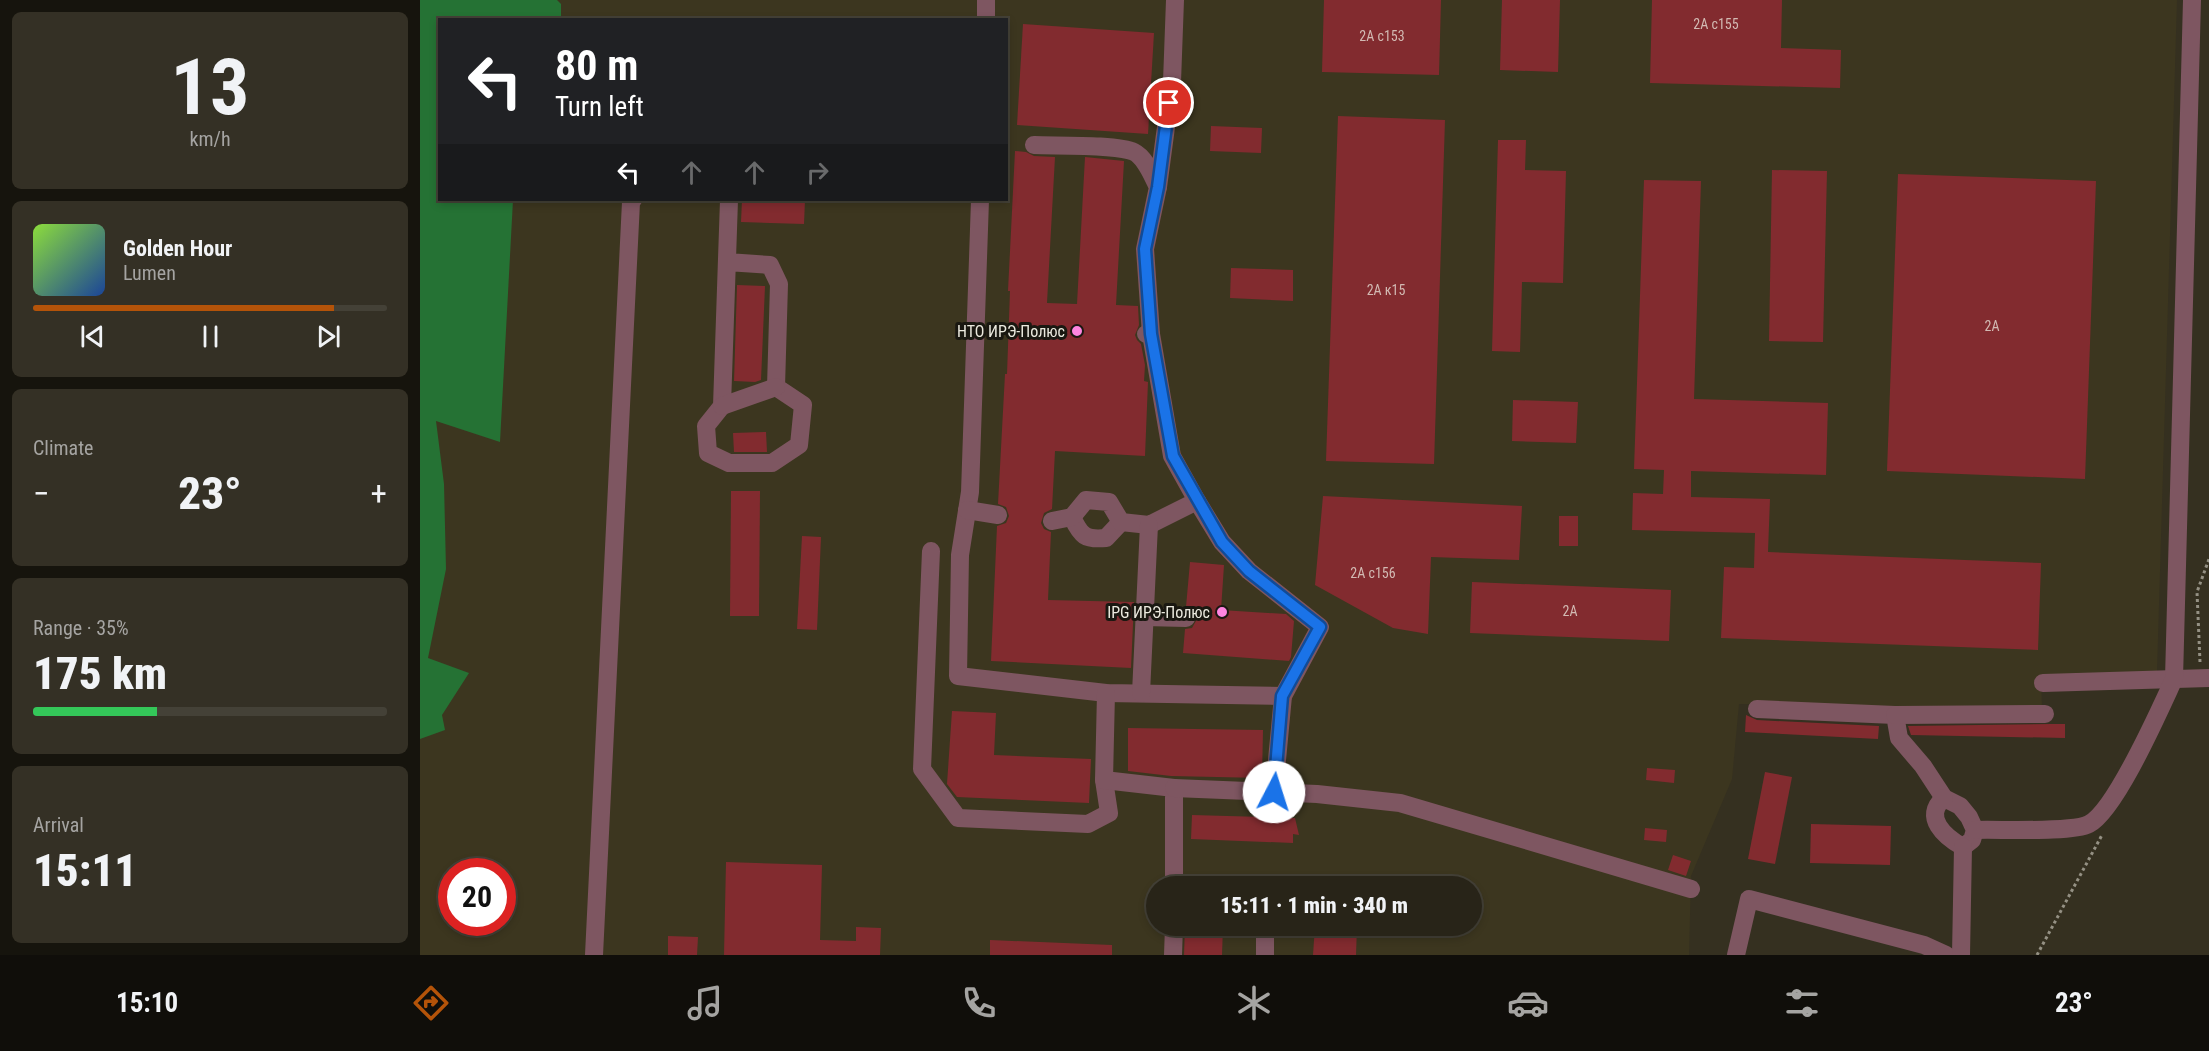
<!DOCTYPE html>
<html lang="en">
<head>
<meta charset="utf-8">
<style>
	body { margin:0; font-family:"Roboto Condensed",sans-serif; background:#343025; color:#f1f3f6; height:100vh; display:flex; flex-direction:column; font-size:22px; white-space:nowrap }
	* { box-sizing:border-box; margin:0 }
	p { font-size:20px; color:#a5a4a2 }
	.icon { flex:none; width:33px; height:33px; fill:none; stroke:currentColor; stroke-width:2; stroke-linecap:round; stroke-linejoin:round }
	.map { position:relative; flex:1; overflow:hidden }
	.sheet { display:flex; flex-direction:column; gap:12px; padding:12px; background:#16140d; width:420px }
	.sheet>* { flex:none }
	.hud { position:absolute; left:18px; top:18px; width:570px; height:183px; border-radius:0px; box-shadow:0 3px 9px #0003,0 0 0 2px #444137; background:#202124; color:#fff; overflow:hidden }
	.speed { position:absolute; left:18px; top:858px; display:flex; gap:12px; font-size:30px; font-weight:700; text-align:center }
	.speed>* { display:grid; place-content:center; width:78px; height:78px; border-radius:50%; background:#282418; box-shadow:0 3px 9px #0003,0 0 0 2px #444137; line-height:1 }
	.speed .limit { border:9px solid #d22; background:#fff; color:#111 }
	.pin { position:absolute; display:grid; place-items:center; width:51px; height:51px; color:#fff; margin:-26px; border:3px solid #fff; border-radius:50%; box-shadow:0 2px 6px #0007 }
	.me { position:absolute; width:66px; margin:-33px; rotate:5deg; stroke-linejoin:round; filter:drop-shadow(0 0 4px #0008) }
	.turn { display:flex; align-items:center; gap:21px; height:126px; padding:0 18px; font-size:27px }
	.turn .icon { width:78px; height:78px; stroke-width:2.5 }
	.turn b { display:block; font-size:42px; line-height:51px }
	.lanes { display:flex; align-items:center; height:57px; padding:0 18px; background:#0003; justify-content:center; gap:30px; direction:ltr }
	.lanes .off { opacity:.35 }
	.big { font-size:45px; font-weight:800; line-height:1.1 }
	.sheet .card { flex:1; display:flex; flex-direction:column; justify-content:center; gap:9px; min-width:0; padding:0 21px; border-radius:9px; background:#343025 }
	.sheet .dial { align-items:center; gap:0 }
	.dial b { font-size:78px; line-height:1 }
	.song { display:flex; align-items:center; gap:18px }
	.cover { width:72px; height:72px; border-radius:9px; background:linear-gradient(135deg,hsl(90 70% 55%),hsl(220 70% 35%)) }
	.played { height:6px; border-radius:3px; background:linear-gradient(90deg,#b45309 85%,#444137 85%) }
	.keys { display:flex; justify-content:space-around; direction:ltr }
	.heat { display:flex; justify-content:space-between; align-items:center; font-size:33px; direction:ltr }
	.charge { height:9px; border-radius:4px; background:linear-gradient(90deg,#34c759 35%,#444137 0) }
	.trip { position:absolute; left:726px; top:876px; width:336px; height:60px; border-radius:30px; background:#282418; box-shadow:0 3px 9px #0003,0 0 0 2px #444137; font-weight:800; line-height:60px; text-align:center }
	.menu { display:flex; height:96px; justify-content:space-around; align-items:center; background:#100e0a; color:#a5a4a2 }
	.menu .icon { width:42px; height:42px }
	.menu .on { color:#b45309 }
	.menu b { font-size:27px; color:#f1f3f6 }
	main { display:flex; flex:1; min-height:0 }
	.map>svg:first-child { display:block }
	.built { fill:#3c361f; fill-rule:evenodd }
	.forest { fill:#257234 }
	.building { fill:#822b2f }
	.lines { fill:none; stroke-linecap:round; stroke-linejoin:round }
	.path { stroke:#959184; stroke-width:3; stroke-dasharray:3 3; stroke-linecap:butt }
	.minor { stroke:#7e5661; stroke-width:18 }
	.route-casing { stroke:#114b97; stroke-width:15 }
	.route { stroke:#1a73e8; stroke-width:10 }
	.poi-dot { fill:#fe85e0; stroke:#1a1811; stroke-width:2 }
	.labels { text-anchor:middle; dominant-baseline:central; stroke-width:6; stroke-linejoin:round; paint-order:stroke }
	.number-label { font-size:14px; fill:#d2bab3 }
	.poi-label { font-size:16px; fill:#eceadf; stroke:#1a1811; text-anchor:end }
</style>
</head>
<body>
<main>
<section class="sheet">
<div class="card dial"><b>13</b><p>km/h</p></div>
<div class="card">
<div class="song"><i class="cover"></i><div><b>Golden Hour</b><p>Lumen</p></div></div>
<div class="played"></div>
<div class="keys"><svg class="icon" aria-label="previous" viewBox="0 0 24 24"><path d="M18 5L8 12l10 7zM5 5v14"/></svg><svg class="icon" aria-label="pause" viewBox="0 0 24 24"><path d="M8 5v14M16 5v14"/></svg><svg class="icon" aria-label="next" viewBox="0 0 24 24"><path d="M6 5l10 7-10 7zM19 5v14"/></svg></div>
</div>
<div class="card"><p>Climate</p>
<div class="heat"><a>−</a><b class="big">23°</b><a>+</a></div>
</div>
<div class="card"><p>Range · 35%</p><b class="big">175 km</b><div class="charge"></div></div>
<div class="card"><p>Arrival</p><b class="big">15:11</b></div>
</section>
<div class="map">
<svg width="1789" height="955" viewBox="0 0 1789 955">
	<rect width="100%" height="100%" fill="#353020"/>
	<path class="built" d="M0,0H1757L1737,672L1621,676L1622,709L1319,704L1312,779L1271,876L1269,955H0ZM20,20H586V200H20ZM32,872H82V922H32ZM736,886H1052V926H736Z"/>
	<polygon class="forest" points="0,0 137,0 141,4 141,19 20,20 20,200 93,200 80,442 16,421 24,484 26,569 8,658 49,673 22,715 25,730 0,739"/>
	<g class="building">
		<polygon points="904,0 1021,0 1019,75 902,72"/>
		<polygon points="1082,0 1140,0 1138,72 1080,70"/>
		<polygon points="1232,0 1362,0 1361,48 1421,50 1420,88 1230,83"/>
		<polygon points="603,24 734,33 728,134 597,125"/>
		<polygon points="918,116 1025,120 1014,464 906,461"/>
		<polygon points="791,126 842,128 841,153 790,151"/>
		<polygon points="1078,140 1106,140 1105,170 1146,171 1143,283 1102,282 1100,352 1072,351"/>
		<polygon points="595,151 606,152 614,156 635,157 627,303 657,304 665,157 704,161 696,305 718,306 719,325 715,335 717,340 721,344 725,365 724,381 728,382 725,456 635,451 632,509 624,513 621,523 624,529 631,532 628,600 714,602 711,668 571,661 577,526 586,523 589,516 586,507 578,504 585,374 587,374 590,291 588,291"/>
		<polygon points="1352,170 1407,171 1403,342 1349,341"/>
		<polygon points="1478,174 1676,181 1665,479 1467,471"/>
		<polygon points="1224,180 1281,181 1274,399 1408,403 1406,475 1271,471 1271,497 1350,499 1348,552 1621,563 1618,650 1301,638 1304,567 1334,568 1335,533 1212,530 1213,493 1243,494 1244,470 1214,469"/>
		<polygon points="322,200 385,200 384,224 321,222"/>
		<polygon points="811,268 873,270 873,301 810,298"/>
		<polygon points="317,285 345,286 341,380 335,382 314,381"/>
		<polygon points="1093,400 1158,402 1156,443 1092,441"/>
		<polygon points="346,432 347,452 314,452 313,433"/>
		<polygon points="311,491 340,491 339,616 310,616"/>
		<polygon points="903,496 1102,506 1099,560 1011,557 1008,634 973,628 895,585"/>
		<rect x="1139" y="516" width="19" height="30"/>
		<polygon points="382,536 401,537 397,630 377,629"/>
		<polygon points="770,562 804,565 801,610 866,614 874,621 871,657 869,661 763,653 765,629 772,628 777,619 776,612 766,607"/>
		<polygon points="1052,582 1251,590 1249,641 1050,633"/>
		<polygon points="532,711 576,713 574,755 671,759 669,803 537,797 527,784"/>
		<polygon points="1326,715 1337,720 1459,726 1458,739 1325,732"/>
		<polygon points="1631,724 1645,724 1645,738 1491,735 1488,726"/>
		<polygon points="708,728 843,730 842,778 751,776 708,771"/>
		<polygon points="1227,768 1255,770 1254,783 1226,780"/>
		<polygon points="1345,772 1372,777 1355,864 1328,859"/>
		<polygon points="772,815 875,818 879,835 873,834 873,843 771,839"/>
		<polygon points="1391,824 1471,826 1470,865 1390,863"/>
		<polygon points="1225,828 1247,830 1246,842 1224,840"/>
		<polygon points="1253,855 1271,861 1266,876 1248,870"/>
		<polygon points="306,862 402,865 400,940 436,941 436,927 461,928 460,955 304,955"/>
		<polygon points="765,926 803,926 802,955 764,955"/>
		<polygon points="895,926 937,926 936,955 893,955"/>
		<polygon points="248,936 278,937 277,955 248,955"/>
		<polygon points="570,940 692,945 692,955 570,955"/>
	</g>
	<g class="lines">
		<g class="path">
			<polyline points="1780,662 1777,592 1789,559"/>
			<polyline points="1617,955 1682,835"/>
		</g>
		<g class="minor">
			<polyline points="566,20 566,0"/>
			<path d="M614,145C635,146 698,144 714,152C726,158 732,176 738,187L725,249L731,334"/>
			<polyline points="738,187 752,82 755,0"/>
			<polyline points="560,200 550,492 540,555 538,676 686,693 863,696"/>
			<polyline points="307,262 350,265 359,284 356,387 383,405 379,445 352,463 309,463 288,453 286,426 302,406 309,200"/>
			<polyline points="302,406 356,387"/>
			<polyline points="777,501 802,542 829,571 900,627 863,696 854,792"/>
			<polyline points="547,510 578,515"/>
			<path d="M652,517C661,536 665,540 686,538L701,522"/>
			<polyline points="632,521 652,517 666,500 689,502 701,522 729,525 777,501 752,456 731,334 726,334"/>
			<polyline points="511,551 502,769 538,818 668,824 689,813 684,780"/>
			<polyline points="724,617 766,618"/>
			<polyline points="1623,683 1789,678"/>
			<polyline points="686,693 684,780 754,788 754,886"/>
			<polyline points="721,693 729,525"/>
			<polyline points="1337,709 1475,715 1479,738 1503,766 1524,798 1540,806 1549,817 1555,830 1552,840 1543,847"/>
			<polyline points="1475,715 1625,714"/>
			<polyline points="754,788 897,794 980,803 1271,889"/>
			<path d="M1524,798C1502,817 1525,837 1543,847"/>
			<path d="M1555,830C1578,829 1652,833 1669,824C1696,810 1740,709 1754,679L1772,0"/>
			<polyline points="174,955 211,202 213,200"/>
			<polyline points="753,955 754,926"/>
			<polyline points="845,955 845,932"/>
			<polyline points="1316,955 1329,899 1504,945 1526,955"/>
			<polyline points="1541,955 1543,847"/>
		</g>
	</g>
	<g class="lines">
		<defs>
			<polyline id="route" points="749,103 738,187 725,249 731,334 753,456 802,542 829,571 900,627 862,696 854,792"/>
		</defs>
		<use href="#route" class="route-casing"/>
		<use href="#route" class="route"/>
	</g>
	<g class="poi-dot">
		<circle cx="657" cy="331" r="6"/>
		<circle cx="802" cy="612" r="6"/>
	</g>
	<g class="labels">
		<g class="number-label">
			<text x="1296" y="24">2А с155</text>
			<text x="962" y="36">2А с153</text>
			<text x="966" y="290">2А к15</text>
			<text x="1572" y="326">2А</text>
			<text x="953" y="573">2А с156</text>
			<text x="1150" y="611">2А</text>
		</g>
		<g class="poi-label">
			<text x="645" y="331">НТО ИРЭ-Полюс</text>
			<text x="790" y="612">IPG ИРЭ-Полюс</text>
		</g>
	</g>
</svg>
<div class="speed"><div class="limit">20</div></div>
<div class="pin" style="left:749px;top:103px;background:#d93025"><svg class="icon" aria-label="arrive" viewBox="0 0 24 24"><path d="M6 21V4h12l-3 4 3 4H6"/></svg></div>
<svg class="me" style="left:854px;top:792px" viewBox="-20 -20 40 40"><circle r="19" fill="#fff"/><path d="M0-13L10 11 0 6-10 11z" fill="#1a73e8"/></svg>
<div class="trip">15:11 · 1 min · 340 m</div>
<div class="hud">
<div class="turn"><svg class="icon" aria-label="left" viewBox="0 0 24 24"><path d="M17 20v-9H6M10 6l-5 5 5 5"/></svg><div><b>80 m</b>Turn left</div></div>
<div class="lanes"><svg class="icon" aria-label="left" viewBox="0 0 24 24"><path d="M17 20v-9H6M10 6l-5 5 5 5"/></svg><svg class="icon off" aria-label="ahead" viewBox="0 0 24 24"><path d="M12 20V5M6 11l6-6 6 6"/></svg><svg class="icon off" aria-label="ahead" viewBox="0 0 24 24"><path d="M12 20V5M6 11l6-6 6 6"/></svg><svg class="icon off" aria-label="right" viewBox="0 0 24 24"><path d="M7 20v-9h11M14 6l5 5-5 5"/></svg></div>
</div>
</div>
</main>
<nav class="menu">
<b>15:10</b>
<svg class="icon on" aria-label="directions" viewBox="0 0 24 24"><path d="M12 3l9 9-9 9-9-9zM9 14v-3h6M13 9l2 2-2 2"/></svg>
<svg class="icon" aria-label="music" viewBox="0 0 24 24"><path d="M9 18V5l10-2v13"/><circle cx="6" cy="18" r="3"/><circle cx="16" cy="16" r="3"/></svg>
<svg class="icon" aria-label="phone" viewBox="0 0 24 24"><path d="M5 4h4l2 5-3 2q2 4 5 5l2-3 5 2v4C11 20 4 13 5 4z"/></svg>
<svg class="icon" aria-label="climate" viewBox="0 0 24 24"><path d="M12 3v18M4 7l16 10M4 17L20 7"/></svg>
<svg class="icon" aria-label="car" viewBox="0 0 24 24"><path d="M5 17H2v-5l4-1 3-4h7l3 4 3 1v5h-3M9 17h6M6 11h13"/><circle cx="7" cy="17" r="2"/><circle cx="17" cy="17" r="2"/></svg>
<svg class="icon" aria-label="filters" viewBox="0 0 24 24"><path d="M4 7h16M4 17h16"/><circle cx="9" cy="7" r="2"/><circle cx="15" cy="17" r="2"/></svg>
<b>23°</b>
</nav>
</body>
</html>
